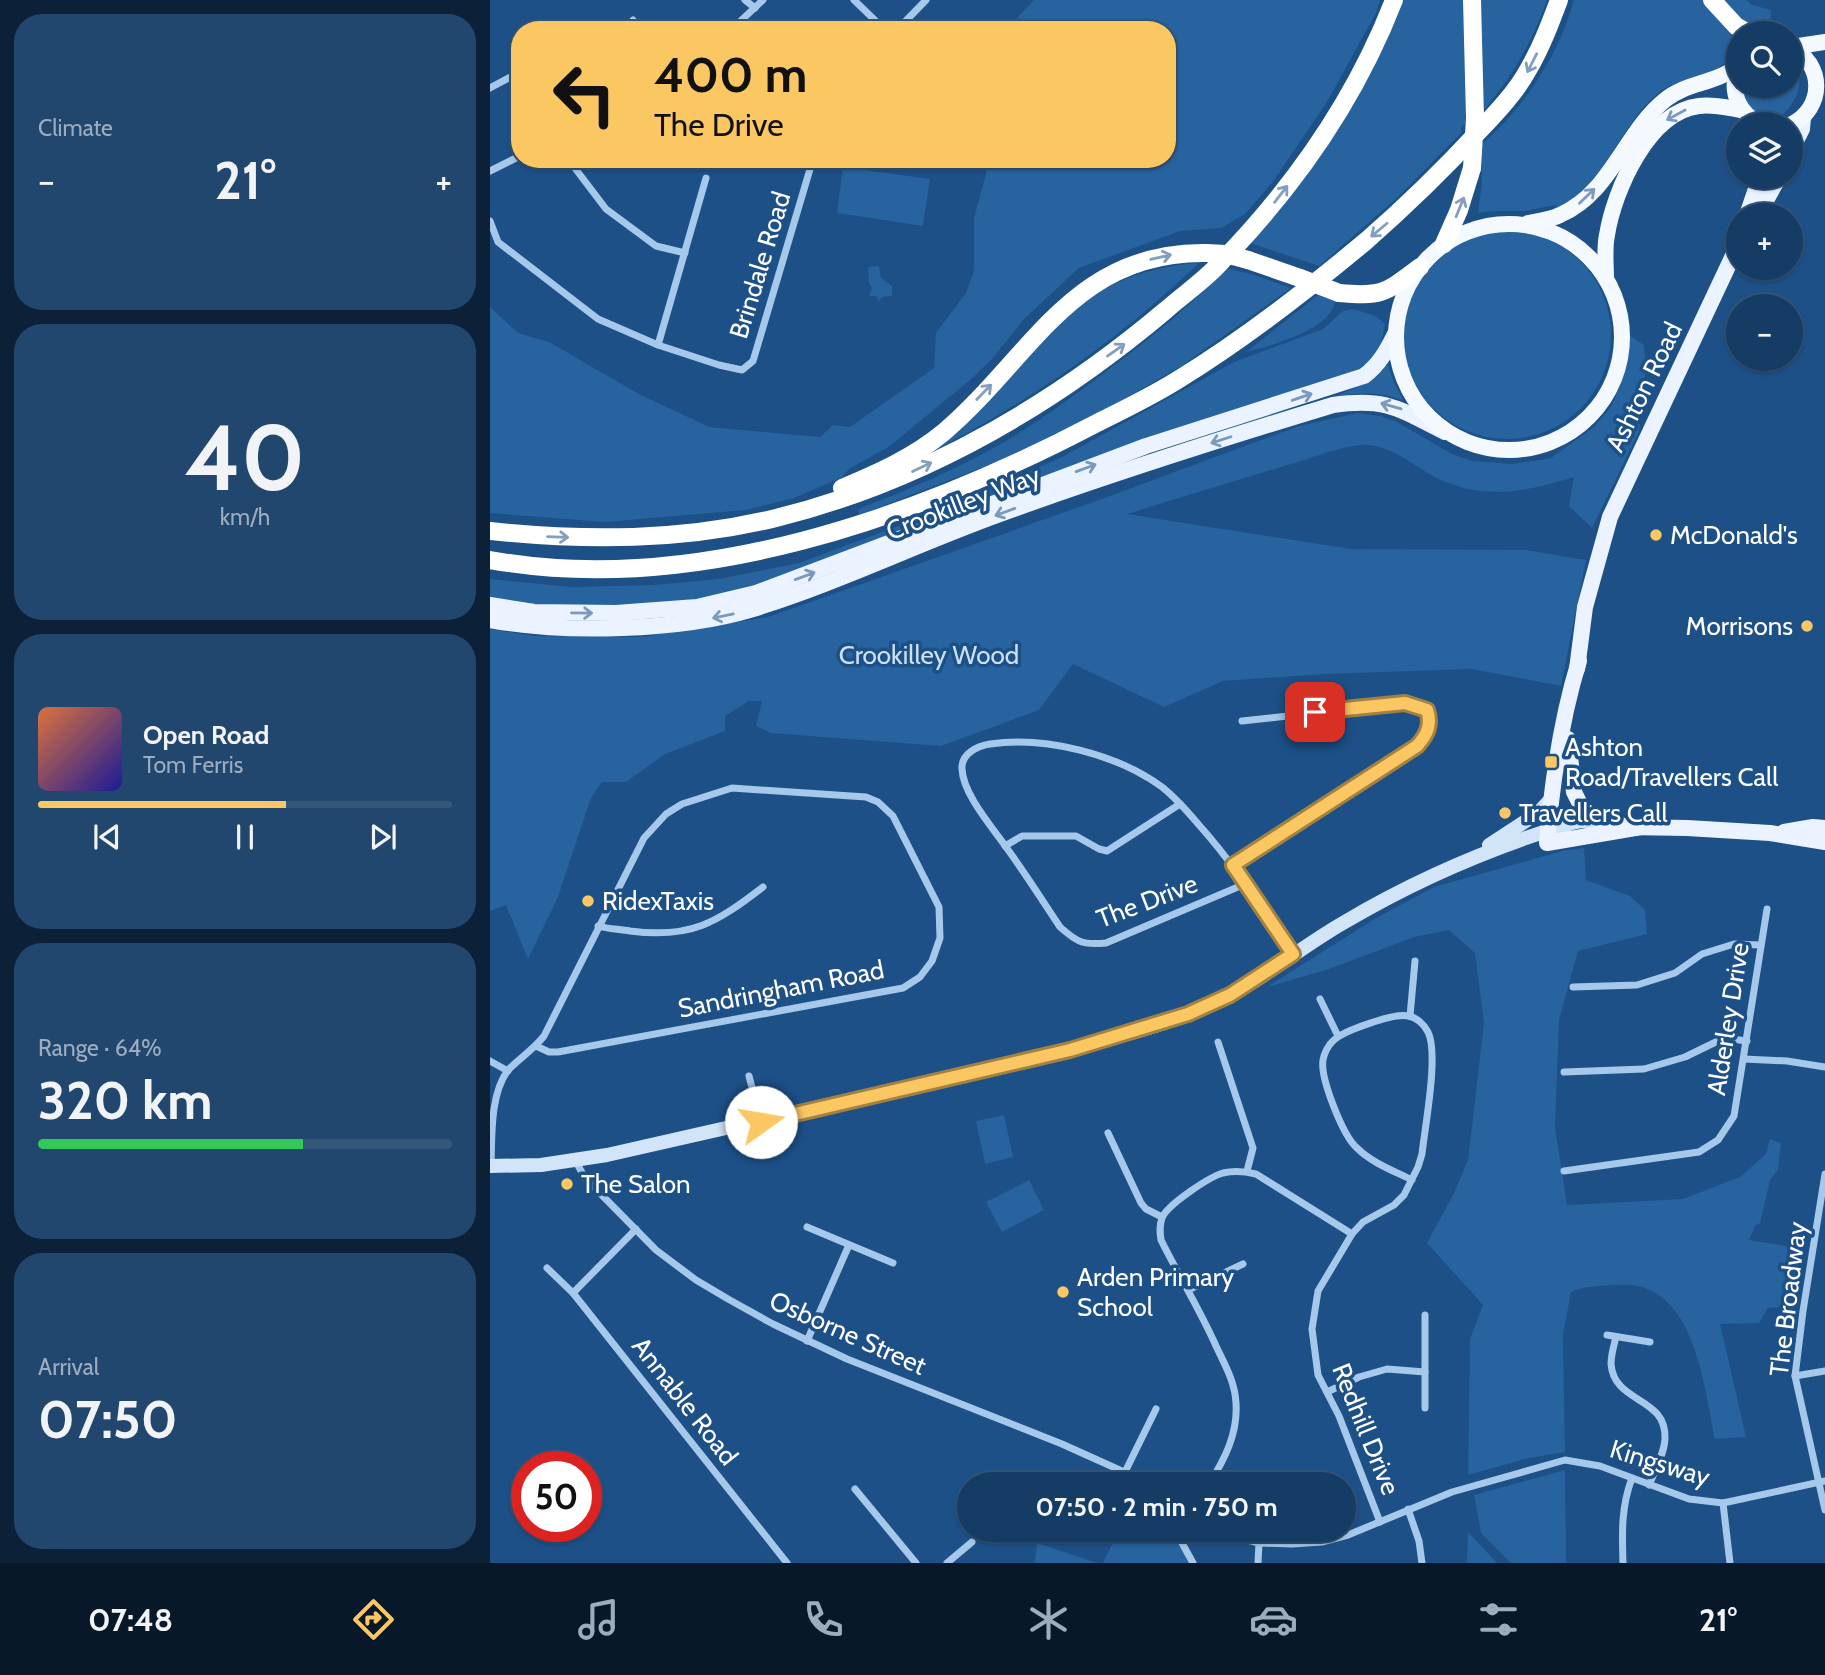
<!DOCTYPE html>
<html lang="en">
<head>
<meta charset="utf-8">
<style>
	body { margin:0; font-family:Cabin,sans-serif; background:#22476e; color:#f1f3f6; height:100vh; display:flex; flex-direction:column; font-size:26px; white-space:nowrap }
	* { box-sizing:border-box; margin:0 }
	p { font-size:23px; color:#9dadbf }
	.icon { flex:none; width:38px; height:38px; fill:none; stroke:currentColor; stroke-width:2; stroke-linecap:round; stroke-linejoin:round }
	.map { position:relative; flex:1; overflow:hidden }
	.panel { display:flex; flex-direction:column; gap:14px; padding:14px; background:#0c2138; width:490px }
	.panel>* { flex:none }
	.hud { position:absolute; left:21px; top:21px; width:665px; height:147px; border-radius:28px; box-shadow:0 2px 5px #0004,0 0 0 2px #345679; background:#fbc763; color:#111; overflow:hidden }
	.tools { position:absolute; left:1236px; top:21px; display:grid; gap:14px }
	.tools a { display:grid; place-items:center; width:77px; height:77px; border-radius:50%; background:#153c65; box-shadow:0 2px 5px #0004,0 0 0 2px #345679; font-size:35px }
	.speed { position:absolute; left:21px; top:1451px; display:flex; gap:14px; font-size:35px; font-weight:700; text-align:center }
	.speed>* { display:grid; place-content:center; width:91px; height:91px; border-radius:50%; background:#153c65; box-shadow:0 2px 5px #0004,0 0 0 2px #345679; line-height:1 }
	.speed .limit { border:10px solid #d22; background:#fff; color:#111 }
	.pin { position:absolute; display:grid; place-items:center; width:60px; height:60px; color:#fff; margin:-30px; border-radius:14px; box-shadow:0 4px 10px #0006 }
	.me { position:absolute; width:77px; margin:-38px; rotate:77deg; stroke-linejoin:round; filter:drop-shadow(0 0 5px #0008) }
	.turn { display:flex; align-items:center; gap:24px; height:147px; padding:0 28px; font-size:32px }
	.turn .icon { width:91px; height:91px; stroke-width:2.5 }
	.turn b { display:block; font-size:49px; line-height:60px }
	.big { font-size:52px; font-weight:700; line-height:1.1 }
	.panel .card { flex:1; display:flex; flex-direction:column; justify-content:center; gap:10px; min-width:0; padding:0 24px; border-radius:28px; background:#22476e }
	.panel .dial { align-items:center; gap:0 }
	.dial b { font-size:91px; line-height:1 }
	.song { display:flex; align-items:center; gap:21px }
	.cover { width:84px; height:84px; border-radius:10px; background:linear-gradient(135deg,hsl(20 70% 55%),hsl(240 70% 35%)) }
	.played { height:7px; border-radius:4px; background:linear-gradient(90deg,#fbc763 60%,#345679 60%) }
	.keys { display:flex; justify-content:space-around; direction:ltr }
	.heat { display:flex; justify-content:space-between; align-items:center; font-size:38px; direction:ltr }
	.charge { height:10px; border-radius:5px; background:linear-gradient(90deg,#34c759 64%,#345679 0) }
	.trip { position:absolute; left:467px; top:1472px; width:399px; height:70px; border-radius:35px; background:#153c65; box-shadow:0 2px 5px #0004,0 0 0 2px #345679; font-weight:700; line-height:70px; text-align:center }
	.tab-bar { display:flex; height:112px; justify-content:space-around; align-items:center; background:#081828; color:#9dadbf }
	.tab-bar .icon { width:49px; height:49px }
	.tab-bar .on { color:#fbc763 }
	.tab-bar b { font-size:32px; color:#f1f3f6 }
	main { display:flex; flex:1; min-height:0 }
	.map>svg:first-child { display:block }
	.green { fill:#26639f }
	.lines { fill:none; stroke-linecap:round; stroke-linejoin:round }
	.minor { stroke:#a5c8eb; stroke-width:7 }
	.secondary { stroke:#d1e4f8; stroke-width:14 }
	.primary { stroke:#eaf3ff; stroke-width:16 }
	.trunk { stroke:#f4f9ff; stroke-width:16 }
	.motorway { stroke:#fff; stroke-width:18 }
	.motorway-bridge { stroke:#fff; stroke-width:18 }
	.oneway { stroke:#829fbd }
	.oneway2 { stroke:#7d9cbd }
	.oneway3 { stroke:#7999bd }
	.route-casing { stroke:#a38140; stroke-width:18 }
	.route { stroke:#fbc763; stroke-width:12 }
	.poi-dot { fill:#fbc763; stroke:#1c5087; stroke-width:2.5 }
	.labels { text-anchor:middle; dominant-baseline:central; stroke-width:7; stroke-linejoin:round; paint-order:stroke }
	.street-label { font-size:26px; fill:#fff; stroke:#1c5087 }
	.poi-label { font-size:26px; fill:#fff; stroke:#1c5087; text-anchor:start }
	.park-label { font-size:26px; fill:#cae1f8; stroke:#1c5087 }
</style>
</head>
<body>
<main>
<section class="panel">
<div class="card"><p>Climate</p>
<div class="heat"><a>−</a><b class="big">21°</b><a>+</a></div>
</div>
<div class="card dial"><b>40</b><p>km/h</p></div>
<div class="card">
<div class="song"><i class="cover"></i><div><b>Open Road</b><p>Tom Ferris</p></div></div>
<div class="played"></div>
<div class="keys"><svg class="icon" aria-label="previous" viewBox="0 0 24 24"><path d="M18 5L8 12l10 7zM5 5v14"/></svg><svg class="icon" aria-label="pause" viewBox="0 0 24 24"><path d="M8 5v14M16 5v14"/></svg><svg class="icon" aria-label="next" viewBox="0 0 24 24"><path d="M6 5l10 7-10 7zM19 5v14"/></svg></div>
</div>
<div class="card"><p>Range · 64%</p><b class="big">320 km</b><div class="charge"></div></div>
<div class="card"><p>Arrival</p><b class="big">07:50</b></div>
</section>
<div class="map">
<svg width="1335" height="1563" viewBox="0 0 1335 1563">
	<rect width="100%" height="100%" fill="#1c5087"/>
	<g class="green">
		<polygon points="544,0 890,0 886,13 837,102 782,183 755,214 731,228 690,231 589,268 535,318 502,359 480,380 400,446 359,469 351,478 304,498 256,510 115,522 0,513 0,307 28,333 59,342 149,394 219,427 330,437 343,425 360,427 444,368 446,333 476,293 484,271 484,218 500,159 677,159 677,30 516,30"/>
		<path d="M914,0H973L976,123L971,127V133L908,197L829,266L760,243C826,165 876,96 914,0Z"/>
		<path d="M988,0H1057C1042,43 1021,79 991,113Z"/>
		<path d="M1084,0H1213L1226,16L1248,35V48C1241,56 1234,65 1225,70C1207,80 1186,79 1170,92C1129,124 1116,185 1067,208L1065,205L1035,211H1000L988,213L992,184L991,145C1034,108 1069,55 1084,0Z"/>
		<polygon points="1230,0 1256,0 1262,5 1281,10 1280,30 1261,28"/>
		<path d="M1300,56C1335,89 1266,165 1250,86H1300Z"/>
		<polygon points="353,167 440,179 433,226 347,213"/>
		<circle cx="1017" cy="335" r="104"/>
		<path d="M709,263C628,341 533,406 433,456L589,304C629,278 660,267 709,263Z"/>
		<polygon points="389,266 391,278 402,286 402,296 392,297 389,301 386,296 379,296 382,288 379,283 378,267"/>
		<path d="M736,268L761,274L801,288L693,365L612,412L551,445L369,515L368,509C421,489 474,466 523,437C558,415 591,391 623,366C663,336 702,305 736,268Z"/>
		<path d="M828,295L845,300C844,329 780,346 756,352Z"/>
		<path d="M861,309C874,312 886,314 895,324L891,344L877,367L287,580L209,600L80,609L0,598V579L82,587L164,585L229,579L309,563L443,513L572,457L744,362L833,329L853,311Z"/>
		<path d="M1139,335L1154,345L1156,367L1149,432L1102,528L1079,506L1084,477C1037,492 991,501 945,477C922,465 904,447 878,445C856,444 822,458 801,464C746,481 692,497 637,514L861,549L1035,550L1096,560L1071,686L982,669L834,674L733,681L674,707L583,664L549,710L451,746L281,733L266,726L272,701H259L235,716V731L175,754L136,782H112L101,798L68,897L38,959L16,905L0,911V629L44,636L152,637L278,617L609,500L809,426L867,413L890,416L907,422L962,454L982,461L1022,464L1061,458L1103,428L1121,407L1130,386L1138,359Z"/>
		<path d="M897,362L902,378L913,400C892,393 875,392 853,395L740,430L595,479L305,588C200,619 109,632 0,613V611C69,621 137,624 205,611C292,596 373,559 455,528C554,490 654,456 754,422C790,410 843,401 875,383C884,378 891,370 897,362Z"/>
		<path d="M1094,848L1096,880L1140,896L1155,910L1157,934L1088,951L1069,1020L1065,1127L1077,1205L1193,1199L1250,1177L1276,1154L1280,1139L1291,1143L1288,1170L1280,1180L1270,1223L1265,1226L1259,1240L1315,1249L1305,1306L1278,1308L1269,1323L1230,1324L1256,1437L1225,1439C1213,1382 1204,1276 1124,1285C1109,1286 1094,1286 1081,1292L1073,1335L1075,1452L1039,1458L978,1475L980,1339L993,1305L937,1243L964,1193L978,1160L994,1023L985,953L959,930L924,937L839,969L777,987L886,918L944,887L1076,850Z"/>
		<polygon points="514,1115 523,1157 495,1164 486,1121"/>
		<polygon points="539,1180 554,1210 512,1232 496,1202"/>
		<polygon points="1075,1470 1076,1563 1021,1563 991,1533 984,1495"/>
		<polygon points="629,1530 680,1530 700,1563 613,1563"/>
		<polygon points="978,1532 1007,1563 977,1563"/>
		<polygon points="547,1543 607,1563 545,1563"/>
	</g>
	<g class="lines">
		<g class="minor">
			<polyline points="255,0 265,8"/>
			<polyline points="364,0 395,30"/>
			<polyline points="143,20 150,30"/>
			<polyline points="241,30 273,0"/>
			<polyline points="407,30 436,0"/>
			<polyline points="0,88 30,72"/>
			<polyline points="78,159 116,209 166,246 195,253"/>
			<polyline points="0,171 30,156"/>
			<polyline points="0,221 8,242 108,319 168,345 229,365 252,370 263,361 323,159"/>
			<polyline points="168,345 216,178"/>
			<polyline points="515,846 532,836 586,836 609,849 617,851 690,804"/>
			<path d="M743,865L927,746C937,735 942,725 937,710L929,706L915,703L752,721"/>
			<path d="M755,884L616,943C593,945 588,943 570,927C552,900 535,873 516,847C502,827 473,794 472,769C471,754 487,746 500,744C555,736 627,754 672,787C686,798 698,812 709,825C745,865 773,910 803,954"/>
			<path d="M108,926C118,929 129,929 140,931C201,939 226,923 273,887"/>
			<polyline points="1083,987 1147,985 1185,973 1212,954 1244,944 1271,945"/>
			<polyline points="830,999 848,1036"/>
			<polyline points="920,1016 925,961"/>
			<polyline points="728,1042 763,1148 757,1171"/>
			<polyline points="1254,1059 1297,1061 1335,1067"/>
			<polyline points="0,1061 18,1071"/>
			<polyline points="1074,1072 1154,1069 1195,1057 1234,1038 1257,1041"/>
			<polyline points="259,1076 271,1122"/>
			<polyline points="618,1133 651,1203 656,1209 672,1217"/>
			<polyline points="85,1160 95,1178 166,1250 206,1280 238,1299 283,1324 357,1359 572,1444 643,1476 654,1484"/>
			<path d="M1,1166C2,1136 0,1094 18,1070C30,1058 44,1049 54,1036L154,838L176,814L192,804L242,788L376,797L388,802L403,816L449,907L450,938L442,961L430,977L413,988L68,1052H59L46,1046"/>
			<polyline points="1074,1171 1209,1152 1228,1140 1244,1116 1277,909"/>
			<polyline points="1335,1174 1313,1311 1305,1376 1335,1510"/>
			<polyline points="317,1227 403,1263"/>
			<polyline points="57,1268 83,1293 297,1563"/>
			<polyline points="698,1290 753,1264"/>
			<polyline points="83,1293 146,1229"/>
			<polyline points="935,1315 935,1408"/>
			<polyline points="1117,1335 1160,1342"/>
			<path d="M1126,1337C1124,1345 1121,1355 1121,1364C1124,1404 1177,1396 1175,1439C1174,1454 1165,1471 1159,1485"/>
			<polyline points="317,1341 359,1245"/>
			<polyline points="1305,1376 1335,1371"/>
			<polyline points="837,1392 869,1377 897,1369 935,1372"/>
			<polyline points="635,1472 666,1409"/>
			<path d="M719,1484C735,1459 748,1433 746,1403C745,1382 735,1365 726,1346C710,1310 689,1276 671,1240C670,1233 669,1226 672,1218C677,1205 719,1177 733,1173C745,1170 754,1171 766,1174L862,1234"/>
			<polyline points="365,1489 426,1563"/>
			<polyline points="1233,1503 1240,1563"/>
			<polyline points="918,1509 929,1541 932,1563"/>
			<path d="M890,1522L849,1416L828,1375L822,1329L828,1291L862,1234L873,1222L904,1205L914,1195L928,1167L932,1154C935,1126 949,1054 938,1032C934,1024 926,1017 918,1016C904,1013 852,1031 843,1041C838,1045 834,1054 833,1060C830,1078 853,1136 867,1148C882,1163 904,1171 922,1180"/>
			<polyline points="689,1530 692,1543 703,1563"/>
			<polyline points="719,1530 769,1543 802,1544 832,1542 858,1535 962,1492 1075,1460 1110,1466 1199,1499 1233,1503 1335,1481"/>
			<polyline points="457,1563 482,1542"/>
			<polyline points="768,1563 769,1543"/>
			<path d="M1133,1563C1132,1533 1131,1507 1142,1478"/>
		</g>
		<g class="secondary">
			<polyline points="999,845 1048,813 1061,799"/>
			<path d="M0,1166L51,1165L117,1155L580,1050C624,1037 670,1027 712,1009C763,988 806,950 853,923C927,879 999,848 1082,823L1092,821L1115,824"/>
		</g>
		<g class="primary">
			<polyline points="1300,153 1312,129 1313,118"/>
			<polyline points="1257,215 1270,177"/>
			<polyline points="1268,215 1289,177"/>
			<path d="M0,605L44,612L126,613L207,607L266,593L656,446L874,376C890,364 897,350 906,332"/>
			<path d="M0,620C75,634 190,631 263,609C347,583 427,544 510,514C620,474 731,439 843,405C896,397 909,409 955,432"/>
			<path d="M1089,661C1071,719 1062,783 1057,843L1151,827"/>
			<polyline points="1087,669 1095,607 1120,517 1248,245"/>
			<polyline points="1078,739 1084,792 1093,810 1104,816 1137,827 1197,828 1280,833 1335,842"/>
			<polyline points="1294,832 1323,827 1335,828"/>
		</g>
		<g class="trunk">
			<path d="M1300,47C1335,63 1335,109 1300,125"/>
			<polyline points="1302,47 1335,42"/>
			<path d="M1248,69C1239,92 1249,114 1271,124"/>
			<path d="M1038,223C1049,221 1060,220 1070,215C1121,193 1134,133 1175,100C1196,82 1228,84 1248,65"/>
			<circle cx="1019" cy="337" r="113"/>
			<path d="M1116,278C1116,264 1114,249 1117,235C1124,191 1158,112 1209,106C1223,104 1239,108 1252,110"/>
		</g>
		<g class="motorway">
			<polyline points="982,0 985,118"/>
			<polyline points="1222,0 1246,26 1258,33"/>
			<polyline points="954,244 969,210 982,168"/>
			<polyline points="758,260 810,278"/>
			<path d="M849,293C893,297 895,293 930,267"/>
			<path d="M352,488C388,473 424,457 454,432C542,357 583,251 716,253"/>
			<path d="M0,531C96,541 192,541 286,518C431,482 562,406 676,310C694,294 715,280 731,262C804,187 866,98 904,0"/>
			<path d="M0,560C204,597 428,517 607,423C633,410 660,397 686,381C753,340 815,292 876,241C916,206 954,169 990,130C1007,112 1026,92 1038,70C1051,48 1060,24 1069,0"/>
		</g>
		<g class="motorway-bridge">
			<polyline points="982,168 985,118"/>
			<polyline points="716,253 736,254 758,260"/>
			<polyline points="810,278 849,293"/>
		</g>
	</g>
	<defs><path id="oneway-shaft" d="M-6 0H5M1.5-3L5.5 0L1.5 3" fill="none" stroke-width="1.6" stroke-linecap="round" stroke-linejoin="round" transform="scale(1.75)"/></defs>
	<g class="oneway">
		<use href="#oneway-shaft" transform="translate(1042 63) rotate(117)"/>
		<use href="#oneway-shaft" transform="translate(791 194) rotate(-52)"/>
		<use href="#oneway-shaft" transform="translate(970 207) rotate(-68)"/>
		<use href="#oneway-shaft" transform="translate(889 230) rotate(140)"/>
		<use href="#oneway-shaft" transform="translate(671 257) rotate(-13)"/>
		<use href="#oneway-shaft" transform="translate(626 350) rotate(-35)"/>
		<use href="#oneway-shaft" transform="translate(494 392) rotate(-46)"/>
		<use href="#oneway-shaft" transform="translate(432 467) rotate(-25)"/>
		<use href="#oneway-shaft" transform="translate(68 537) rotate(2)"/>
	</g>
	<g class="oneway2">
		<use href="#oneway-shaft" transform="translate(1186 115) rotate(151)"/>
		<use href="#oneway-shaft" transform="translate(1097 196) rotate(-44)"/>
	</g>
	<g class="oneway3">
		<use href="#oneway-shaft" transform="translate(812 397) rotate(-19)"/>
		<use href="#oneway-shaft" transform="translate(901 406) rotate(-164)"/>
		<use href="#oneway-shaft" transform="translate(731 440) rotate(162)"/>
		<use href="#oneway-shaft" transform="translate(596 468) rotate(-20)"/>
		<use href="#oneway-shaft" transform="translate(515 512) rotate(160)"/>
		<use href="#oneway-shaft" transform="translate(315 576) rotate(-20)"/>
		<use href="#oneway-shaft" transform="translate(92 613) rotate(1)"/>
		<use href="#oneway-shaft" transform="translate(233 616) rotate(168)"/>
	</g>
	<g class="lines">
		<defs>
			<path id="route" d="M271,1122L580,1050L698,1014L740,995L803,954L743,865L927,746C937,735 942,725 937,710L915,703L825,712"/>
		</defs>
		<use href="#route" class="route-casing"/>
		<use href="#route" class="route"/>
	</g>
	<g class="poi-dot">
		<circle cx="1166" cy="535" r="7"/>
		<circle cx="1317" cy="626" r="7"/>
		<rect x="1054" y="755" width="14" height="14" rx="3.5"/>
		<circle cx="1015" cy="813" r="7"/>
		<circle cx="98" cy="901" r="7"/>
		<circle cx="77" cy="1184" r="7"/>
		<circle cx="573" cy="1292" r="7"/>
	</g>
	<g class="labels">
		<g class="street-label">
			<text transform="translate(270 265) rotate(-73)">Brindale Road</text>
			<text transform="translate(1154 387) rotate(-64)">Ashton Road</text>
			<text transform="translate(473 503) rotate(-21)">Crookilley Way</text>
			<text transform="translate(657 901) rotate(-21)">The Drive</text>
			<text transform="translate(291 989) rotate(-11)">Sandringham Road</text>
			<text transform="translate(1238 1019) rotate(-81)">Alderley Drive</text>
			<text transform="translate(1298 1299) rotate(-83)">The Broadway</text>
			<text transform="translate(358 1333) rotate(24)">Osborne Street</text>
			<text transform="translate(195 1401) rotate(52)">Annable Road</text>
			<text transform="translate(876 1429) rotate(68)">Redhill Drive</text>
			<text transform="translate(1170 1463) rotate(17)">Kingsway</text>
		</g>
		<g class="poi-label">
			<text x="1180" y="535">McDonald's</text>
			<text x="1303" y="626" text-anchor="end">Morrisons</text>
			<text x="1075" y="747">Ashton<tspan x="1075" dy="30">Road/Travellers Call</tspan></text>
			<text x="1029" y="813">Travellers Call</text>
			<text x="112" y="901">RidexTaxis</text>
			<text x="91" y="1184">The Salon</text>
			<text x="587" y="1277">Arden Primary<tspan x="587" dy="30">School</tspan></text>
		</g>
		<g class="park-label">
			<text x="439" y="655">Crookilley Wood</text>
		</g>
	</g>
</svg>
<div class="tools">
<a><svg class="icon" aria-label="search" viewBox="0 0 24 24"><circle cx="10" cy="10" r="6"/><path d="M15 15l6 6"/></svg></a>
<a><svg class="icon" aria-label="layers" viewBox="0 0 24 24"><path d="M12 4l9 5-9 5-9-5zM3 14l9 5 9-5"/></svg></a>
<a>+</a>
<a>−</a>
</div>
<div class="speed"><div class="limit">50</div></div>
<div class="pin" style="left:825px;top:712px;background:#d93025"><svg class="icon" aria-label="arrive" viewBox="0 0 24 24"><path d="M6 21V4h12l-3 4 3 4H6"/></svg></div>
<svg class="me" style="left:271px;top:1122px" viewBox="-20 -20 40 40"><circle r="19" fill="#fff"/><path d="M0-13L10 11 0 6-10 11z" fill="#fbc763"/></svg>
<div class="trip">07:50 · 2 min · 750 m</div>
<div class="hud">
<div class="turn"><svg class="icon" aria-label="left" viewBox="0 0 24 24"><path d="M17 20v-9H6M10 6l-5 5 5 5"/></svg><div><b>400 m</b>The Drive</div></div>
</div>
</div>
</main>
<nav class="tab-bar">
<b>07:48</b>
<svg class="icon on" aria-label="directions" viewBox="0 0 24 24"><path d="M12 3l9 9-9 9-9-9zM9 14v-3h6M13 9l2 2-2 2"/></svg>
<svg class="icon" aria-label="music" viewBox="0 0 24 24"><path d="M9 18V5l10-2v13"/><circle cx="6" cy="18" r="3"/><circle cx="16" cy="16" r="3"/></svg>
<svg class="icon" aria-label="phone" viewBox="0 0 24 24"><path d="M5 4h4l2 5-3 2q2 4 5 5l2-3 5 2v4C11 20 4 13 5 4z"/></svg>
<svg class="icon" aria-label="climate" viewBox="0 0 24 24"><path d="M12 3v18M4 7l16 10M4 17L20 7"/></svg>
<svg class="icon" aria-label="car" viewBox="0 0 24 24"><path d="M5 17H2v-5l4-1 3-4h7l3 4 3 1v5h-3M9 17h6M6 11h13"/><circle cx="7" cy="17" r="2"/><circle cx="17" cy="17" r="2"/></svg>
<svg class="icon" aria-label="filters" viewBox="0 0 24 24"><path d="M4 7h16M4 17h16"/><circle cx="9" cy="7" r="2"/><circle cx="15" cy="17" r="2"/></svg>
<b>21°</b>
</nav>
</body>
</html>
